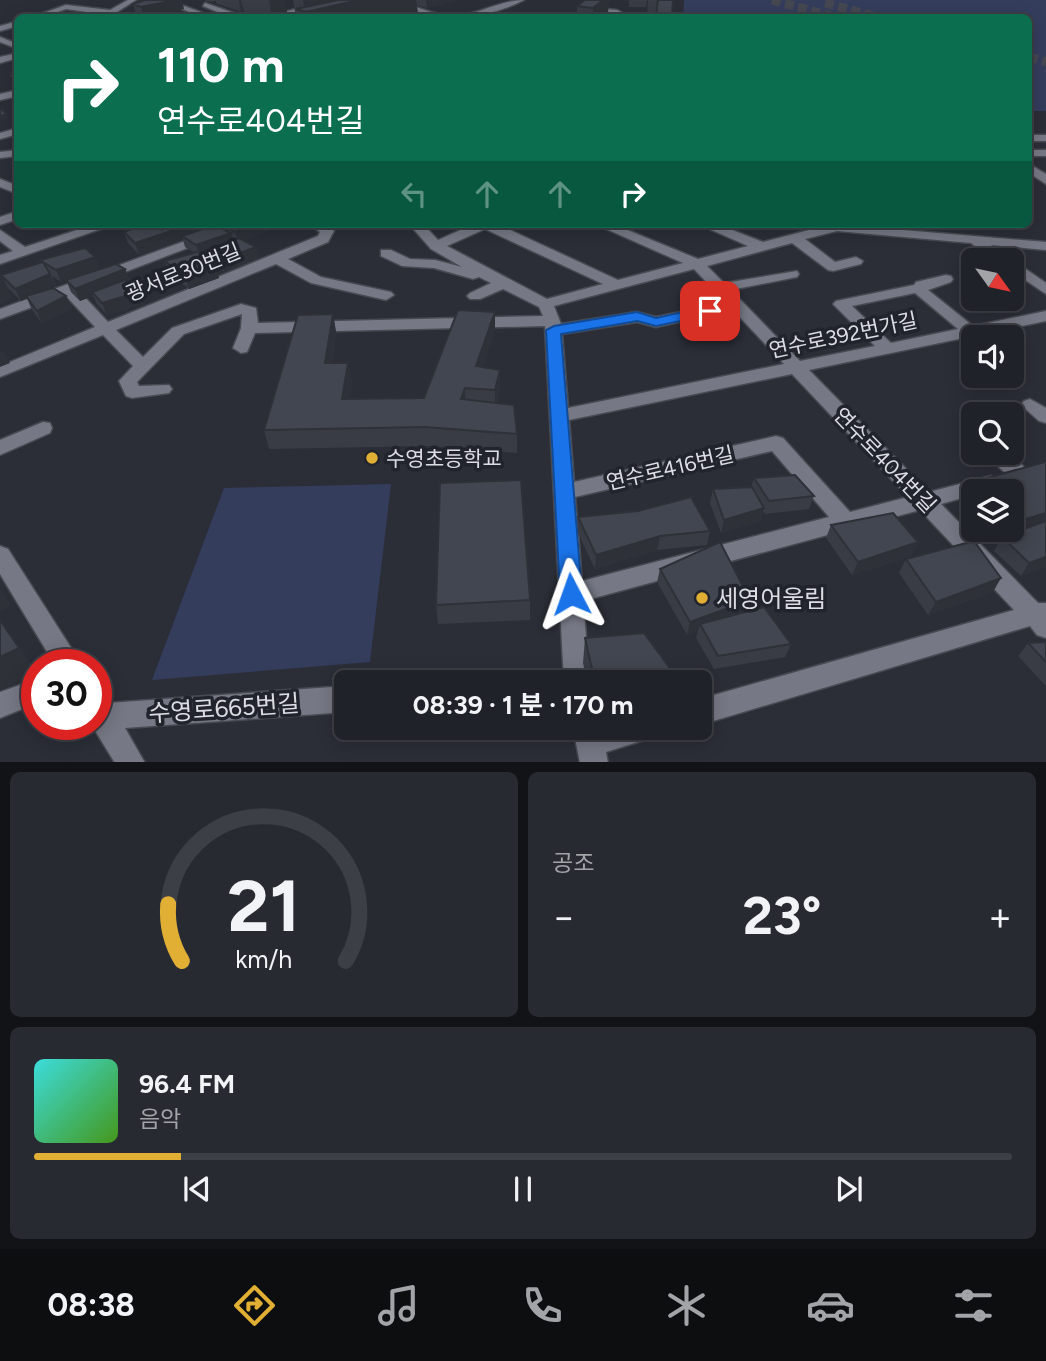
<!DOCTYPE html>
<html lang="ko">
<head>
<meta charset="utf-8">
<style>
	body { margin:0; font-family:Figtree,"Noto Sans KR",sans-serif; background:#282a31; color:#f1f3f6; height:100vh; display:flex; flex-direction:column; font-size:26px; white-space:nowrap }
	* { box-sizing:border-box; margin:0 }
	p { font-size:23px; color:#a2a4a8 }
	.icon { flex:none; width:38px; height:38px; fill:none; stroke:currentColor; stroke-width:2; stroke-linecap:round; stroke-linejoin:round }
	.map { position:relative; height:762px; overflow:hidden }
	.drawer { display:flex; flex-direction:column; gap:10px; padding:10px; background:#121317; flex:1 }
	.drawer>* { flex:none }
	.top-card { position:absolute; left:14px; top:14px; width:1018px; height:214px; border-radius:10px; box-shadow:0 4px 18px #0003,0 0 0 2px #3d3f46; background:#0b6e4f; color:#fff; overflow:hidden }
	.needle { width:46px; rotate:123deg }
	.fabs { position:absolute; left:961px; top:248px; display:grid; gap:14px }
	.fabs a { display:grid; place-items:center; width:63px; height:63px; border-radius:10px; background:#202229; box-shadow:0 4px 18px #0003,0 0 0 2px #3d3f46; font-size:35px }
	.speed { position:absolute; left:21px; top:649px; display:flex; gap:14px; font-size:35px; font-weight:700; text-align:center }
	.speed>* { display:grid; place-content:center; width:91px; height:91px; border-radius:50%; background:#202229; box-shadow:0 4px 18px #0003,0 0 0 2px #3d3f46; line-height:1 }
	.speed .limit { border:10px solid #d22; background:#fff; color:#111 }
	.pin { position:absolute; display:grid; place-items:center; width:60px; height:60px; color:#fff; margin:-30px; border-radius:14px; box-shadow:0 4px 10px #0006 }
	.me { position:absolute; width:77px; margin:-38px; rotate:356deg; stroke-linejoin:round; filter:drop-shadow(0 0 5px #0008) }
	.turn { display:flex; align-items:center; gap:24px; height:147px; padding:0 28px; font-size:32px }
	.turn .icon { width:91px; height:91px; stroke-width:2.5 }
	.turn b { display:block; font-size:49px; line-height:60px }
	.lanes { display:flex; align-items:center; height:66px; padding:0 28px; background:#0003; justify-content:center; gap:35px; direction:ltr }
	.lanes .off { opacity:.35 }
	.big { font-size:52px; font-weight:700; line-height:1.1 }
	.drawer .tile { flex:1; display:flex; flex-direction:column; justify-content:center; gap:10px; min-width:0; padding:0 24px; border-radius:10px; background:#282a31 }
	.drawer .dial { align-items:center; gap:0 }
	.dial svg { height:182px; overflow:visible; fill:none; stroke:#3d3f46; stroke-width:7; stroke-linecap:round; text-anchor:middle }
	.dial text { fill:#f1f3f6; stroke:none }
	.song { display:flex; align-items:center; gap:21px }
	.cover { width:84px; height:84px; border-radius:10px; background:linear-gradient(135deg,hsl(180 70% 55%),hsl(100 70% 35%)) }
	.played { height:7px; border-radius:4px; background:linear-gradient(90deg,#e1af34 15%,#3d3f46 15%) }
	.keys { display:flex; justify-content:space-around; direction:ltr }
	.heat { display:flex; justify-content:space-between; align-items:center; font-size:38px; direction:ltr }
	.drawer .tiles { flex:1; display:grid; gap:10px; grid-template-columns:1fr 1fr }
	.tile:last-child { grid-column:span 2 }
	.trip { position:absolute; left:334px; top:670px; width:378px; height:70px; border-radius:10px; background:#202229; box-shadow:0 4px 18px #0003,0 0 0 2px #3d3f46; font-weight:700; line-height:70px; text-align:center }
	.dock { display:flex; height:112px; justify-content:space-around; align-items:center; background:#0d0e10; color:#a2a4a8 }
	.dock .icon { width:49px; height:49px }
	.dock .active { color:#e1af34 }
	.dock b { font-size:32px; color:#f1f3f6 }
	.map>svg:first-child { display:block }
	.green { fill:#353d5d }
	.lines { fill:none; stroke-linecap:round; stroke-linejoin:round }
	.highway-tunnel { stroke:#454851; stroke-width:9; stroke-dasharray:9 4.5; stroke-linecap:butt }
	.minor-casing { stroke:#474a51; stroke-width:3 }
	.minor { fill:#767985; fill-rule:evenodd }
	.wall { fill:#393c45 }
	.shaded-wall { fill:#2e3138 }
	.building { fill:#424650; stroke:#2e3138; stroke-width:2 }
	.route { fill:#1a73e8; stroke:#114b97; stroke-width:2 }
	.poi-dot { fill:#e1af34; stroke:#21242d; stroke-width:2.5 }
	.labels { text-anchor:middle; dominant-baseline:central; stroke-width:7; stroke-linejoin:round; paint-order:stroke }
	.street-label { font-size:21px; fill:#dbdde3; stroke:#21242d }
	.poi-label { font-size:21px; fill:#dbdde3; stroke:#21242d; text-anchor:start }
	.near-poi-label { font-size:24px; fill:#dbdde3; stroke:#21242d; text-anchor:start }
	.near-street-label { font-size:24px; fill:#dbdde3; stroke:#21242d }
</style>
</head>
<body>
<div class="map">
<svg width="1046" height="763" viewBox="0 0 1046 763">
	<rect width="100%" height="100%" fill="#2b2e37"/>
	<g class="green">
		<polygon points="684,0 1046,0 1046,111 1029,111 1029,18 683,17"/>
		<polygon points="391,484 370,662 152,680 224,488"/>
	</g>
	<g class="lines">
		<g class="highway-tunnel">
			<polyline points="772,0 838,18"/>
			<polyline points="825,3 881,18"/>
			<polyline points="1029,57 1046,62"/>
		</g>
		<defs>
			<g id="minor">
				<polygon points="128,0 136,0 117,12 130,18 66,9 41,18 29,18 66,5 110,10"/>
				<polygon points="158,0 168,0 217,18 205,18"/>
				<polygon points="334,0 346,0 283,15 279,13"/>
				<path d="M383,0C407,0 431,16 454,16C476,16 500,0 524,0C483,22 424,22 383,0Z"/>
				<polygon points="205,3 243,16 243,18 232,18 203,6"/>
				<polygon points="585,7 617,10 621,12 616,18 608,18 611,14 583,10"/>
				<polygon points="18,21 18,26 0,31 0,26"/>
				<polygon points="0,37 18,44 18,49 0,42"/>
				<polygon points="18,53 18,58 0,63 0,57"/>
				<polygon points="18,90 18,96 0,100 0,94"/>
				<polygon points="18,128 18,134 0,139 0,133"/>
				<rect x="1029" y="135" width="17" height="6"/>
				<polygon points="18,150 18,156 0,158 0,152"/>
				<rect x="1029" y="150" width="17" height="6"/>
				<polygon points="1029,164 1046,174 1046,184 1029,173"/>
				<polygon points="0,179 18,186 18,194 0,187"/>
				<polygon points="18,211 18,219 0,225 0,217"/>
				<polygon points="95,224 115,224 0,264 0,255 13,251 0,241 0,230 25,247"/>
				<path d="M231,224H250L78,290L108,322L318,236L320,232L309,224H325L334,231L328,242L288,259L321,277L391,292L394,295L386,300L311,283L276,264L116,330L143,357L172,328L241,304L256,308L258,323L543,316L539,307L503,289L480,299H470L467,296L470,293L491,283L479,277L473,279L434,268L402,266L381,256V250H391L410,259L435,260L462,267L431,249L409,224H423L438,240L474,224H497L618,280L683,263L595,224H613L698,259L748,246L698,224H717L763,242L832,224L1046,242V250L991,245L1046,283V294L1012,271V261H995L971,243L837,231L805,239L835,262L856,257L863,261L861,264L833,271L828,270L792,243L707,266L724,283L797,271L799,274L797,277L731,290L800,361L875,346L833,304L836,301L914,285L916,282L946,275L951,276L953,279L951,282L928,290L973,326L1046,311V321L809,370L929,492L991,476L998,478L1001,483L998,488L973,492V495L941,504L1038,603H1046V638L1037,635L1030,626L700,725V699L1014,610L920,510L583,601L590,682H564L545,326L255,333L247,352L241,353L233,348L241,328L242,314L184,334L137,382L139,386L169,385L172,389L169,393L132,398L126,396L119,381L133,366L103,335L0,377V366L95,327L65,295L0,319V309ZM485,229L603,284L547,299L447,246ZM694,269L726,303L656,317L637,312L561,324L554,306ZM915,293L958,329L891,343L852,306ZM733,310L784,364L568,408L562,334L637,322L656,327ZM792,374L908,497L850,512L783,438L776,436L574,482L569,420ZM772,451L829,517L582,581L575,497Z"/>
				<polygon points="1030,399 1046,408 1046,423 1039,421 1021,405 1024,401"/>
				<polygon points="43,422 50,423 52,428 50,433 0,455 0,440"/>
				<polygon points="972,425 973,425 973,438 966,437 963,431 965,426"/>
				<path d="M987,453H1010L1031,474L1028,479C1013,484 996,466 987,453Z"/>
				<polygon points="0,546 8,549 82,665 55,665 0,574"/>
				<polygon points="37,679 37,703 0,718 0,692"/>
				<polygon points="346,686 346,712 125,728 145,763 115,763 91,724 96,724 96,695 105,699 108,703"/>
				<polygon points="573,728 658,728 654,737 606,752 608,763 580,763"/>
			</g>
		</defs>
		<use href="#minor" class="minor-casing"/>
		<use href="#minor" class="minor"/>
	</g>
	<g class="wall">
		<polygon points="138,0 184,9 144,17 136,15 133,4 139,2"/>
		<polygon points="204,0 285,0 288,18 258,18 244,13 244,11 241,12 216,3 216,1 210,2"/>
		<polygon points="293,0 456,0 456,1 427,8 417,5 418,15 406,18 297,18 297,13 295,12"/>
		<polygon points="585,0 608,13 614,13 614,18 577,18 577,6"/>
		<polygon points="629,0 647,0 646,7 629,7"/>
		<polygon points="648,0 674,0 672,18 647,18"/>
		<polygon points="18,70 18,81 10,76 9,72"/>
		<polygon points="152,224 197,224 198,230 223,229 221,224 285,224 244,240 256,247 259,258 224,272 214,264 219,278 189,289 169,273 165,262 195,253 185,247 183,240 139,255 128,243 124,232 153,226"/>
		<polygon points="95,257 99,268 77,277 125,269 130,281 127,282 139,292 144,304 107,315 97,304 93,296 80,301 71,292 66,280 61,282 52,276 56,286 45,290 66,296 72,308 42,324 31,308 27,298 21,301 7,287 1,275 41,263 40,260"/>
		<polygon points="333,314 336,332 332,363 348,363 352,382 349,399 424,398 495,330 483,367 500,388 497,403 517,434 517,453 427,446 269,449 264,430"/>
		<polygon points="1046,463 1046,567 1021,576 994,551 1000,540 991,530 1012,530 1012,492 973,492 973,513 962,502 972,482"/>
		<polygon points="754,478 814,496 809,509 765,514 763,511 760,521 721,533 710,503 713,489 751,487"/>
		<polygon points="578,517 710,531 707,545 657,550 595,569 577,531"/>
		<polygon points="831,525 918,542 911,556 852,575 826,538"/>
		<polygon points="906,559 993,592 928,615 899,573"/>
		<polygon points="660,569 750,600 746,612 791,644 785,657 714,669 696,638 698,631 687,635 657,582"/>
		<polygon points="530,600 530,620 438,624 436,605"/>
		<polygon points="585,638 680,682 587,682 583,663"/>
		<polygon points="1046,642 1046,686 1018,656 1028,643"/>
		<polygon points="597,728 644,728 600,741"/>
	</g>
	<g class="shaded-wall">
		<polygon points="175,0 182,0 184,9 144,17 141,7"/>
		<polygon points="239,0 241,0 244,11 241,12"/>
		<polygon points="269,0 285,0 288,18 272,18"/>
		<polygon points="303,0 416,0 418,15 406,18 306,18"/>
		<polygon points="426,0 456,0 456,1 427,8"/>
		<polygon points="603,0 609,0 608,13 603,18 593,18 593,8"/>
		<polygon points="7,114 9,118 0,121 0,116"/>
		<polygon points="192,224 197,224 199,234 182,236 183,240 139,255 135,243"/>
		<polygon points="253,224 285,224 238,243 235,232"/>
		<polygon points="231,233 234,244 207,250 208,254 200,256 196,245"/>
		<polygon points="256,247 259,258 224,272 221,260"/>
		<polygon points="95,257 99,268 61,282 56,270"/>
		<polygon points="215,266 219,278 189,289 185,277"/>
		<polygon points="125,269 130,281 94,295 92,292 93,296 80,301 75,289"/>
		<polygon points="0,273 13,299 0,305"/>
		<polygon points="50,274 56,286 21,301 15,289"/>
		<polygon points="139,292 144,304 107,315 102,303"/>
		<polygon points="66,296 72,308 42,324 37,311"/>
		<polygon points="495,312 495,330 477,385 476,366"/>
		<polygon points="333,314 336,332 329,382 325,363"/>
		<polygon points="3,350 10,363 0,367 0,352"/>
		<polygon points="348,363 352,382 346,418 342,399"/>
		<polygon points="500,370 500,388 495,409 495,390"/>
		<polygon points="465,388 466,407 461,399"/>
		<polygon points="764,508 760,521 721,533 724,520"/>
		<polygon points="1046,513 1046,529 1005,540 1010,530 1012,530 1015,522"/>
		<polygon points="660,536 657,550 595,569 596,555"/>
		<polygon points="918,542 911,556 852,575 858,562"/>
		<polygon points="1046,557 1046,567 1021,576 1029,563"/>
		<polygon points="1001,578 993,592 928,615 936,602"/>
		<polygon points="0,587 11,606 0,612"/>
		<polygon points="750,600 746,613 700,624 698,631 687,635 690,622"/>
		<polygon points="0,619 37,672 37,673 0,691"/>
		<polygon points="601,728 644,728 600,741"/>
	</g>
	<g class="building">
		<polygon points="139,0 175,0 141,7 133,4 142,1"/>
		<polygon points="338,0 359,0 306,12 296,9"/>
		<polygon points="585,0 603,0 593,8 577,6"/>
		<polygon points="658,0 673,0 672,16 656,15"/>
		<polygon points="206,12 215,15 201,18 179,18"/>
		<polygon points="599,13 614,13 612,18 597,18"/>
		<polygon points="18,70 18,76 15,77 9,72"/>
		<polygon points="0,110 2,110 7,114 0,116"/>
		<polygon points="143,224 147,224 163,230 154,224 192,224 135,243 124,232"/>
		<polygon points="222,224 253,224 235,232"/>
		<polygon points="214,225 231,233 196,245 182,236"/>
		<polygon points="239,238 256,247 221,260 207,250"/>
		<polygon points="85,248 95,257 56,270 43,262 50,274 15,289 1,275 43,262 40,260"/>
		<polygon points="201,251 215,266 185,277 165,261"/>
		<polygon points="116,264 125,269 75,289 66,280"/>
		<polygon points="125,280 139,292 102,303 92,292"/>
		<polygon points="53,288 66,296 37,311 26,296"/>
		<polygon points="458,310 495,312 476,366 500,370 495,390 465,388 461,399 514,405 517,434 425,427 264,430 298,315 333,314 325,363 348,363 342,399 424,398"/>
		<polygon points="1045,462 1046,463 1046,513 1015,522 1012,519 1012,492 982,492 972,482"/>
		<polygon points="795,475 814,496 769,501 754,478"/>
		<polygon points="521,480 530,600 436,605 440,483"/>
		<polygon points="752,487 764,508 724,520 713,489"/>
		<polygon points="691,497 710,531 660,536 596,555 578,517 638,511"/>
		<polygon points="893,513 918,542 858,562 831,525"/>
		<polygon points="1046,521 1046,557 1029,563 1002,537"/>
		<polygon points="974,541 1001,578 936,602 906,559"/>
		<polygon points="720,542 750,600 690,622 660,569"/>
		<polygon points="764,607 791,644 718,656 700,624"/>
		<polygon points="0,620 19,648 0,657"/>
		<polygon points="644,633 680,682 595,682 585,638"/>
		<polygon points="1046,642 1046,662 1028,643"/>
	</g>
	<polygon class="route" points="710,306 715,308 715,314 656,326 637,321 561,334 582,594 579,600 571,603 563,600 560,594 546,330 554,326 637,312 656,318"/>
	<g class="poi-dot">
		<circle cx="372" cy="458" r="7"/>
		<circle cx="702" cy="598" r="7"/>
	</g>
	<g class="labels">
		<g class="street-label">
			<text transform="translate(183 272) rotate(-22)">광서로30번길</text>
			<text transform="translate(843 335) rotate(-12)">연수로392번가길</text>
			<text transform="translate(885 460) rotate(46)">연수로404번길</text>
			<text transform="translate(670 468) rotate(-13)">연수로416번길</text>
		</g>
		<g class="poi-label">
			<text x="386" y="458">수영초등학교</text>
		</g>
		<g class="near-poi-label">
			<text x="716" y="598">세영어울림</text>
		</g>
		<g class="near-street-label">
			<text transform="translate(224 708) rotate(-4)">수영로665번길</text>
		</g>
	</g>
</svg>
<div class="fabs">
<a><svg class="needle" viewBox="-14 -14 28 28"><path d="M0-13l5 13h-10z" fill="#e53935"/><path d="M0 13l5-13h-10z" fill="#a2a4a8"/></svg></a>
<a><svg class="icon" aria-label="sound" viewBox="0 0 24 24"><path d="M4 9h4l5-4v14l-5-4H4zM17 9q2 3 0 6"/></svg></a>
<a><svg class="icon" aria-label="search" viewBox="0 0 24 24"><circle cx="10" cy="10" r="6"/><path d="M15 15l6 6"/></svg></a>
<a><svg class="icon" aria-label="layers" viewBox="0 0 24 24"><path d="M12 4l9 5-9 5-9-5zM3 14l9 5 9-5"/></svg></a>
</div>
<div class="speed"><div class="limit">30</div></div>
<div class="pin" style="left:710px;top:311px;background:#d93025"><svg class="icon" aria-label="arrive" viewBox="0 0 24 24"><path d="M6 21V4h12l-3 4 3 4H6"/></svg></div>
<svg class="me" style="left:571px;top:594px" viewBox="-20 -20 40 40"><path d="M0-17L14 15 0 8-14 15z" fill="#1a73e8" stroke="#fff" stroke-width="4"/></svg>
<div class="trip">08:39 · 1 분 · 170 m</div>
<div class="top-card">
<div class="turn"><svg class="icon" aria-label="right" viewBox="0 0 24 24"><path d="M7 20v-9h11M14 6l5 5-5 5"/></svg><div><b>110 m</b>연수로404번길</div></div>
<div class="lanes"><svg class="icon off" aria-label="left" viewBox="0 0 24 24"><path d="M17 20v-9H6M10 6l-5 5 5 5"/></svg><svg class="icon off" aria-label="ahead" viewBox="0 0 24 24"><path d="M12 20V5M6 11l6-6 6 6"/></svg><svg class="icon off" aria-label="ahead" viewBox="0 0 24 24"><path d="M12 20V5M6 11l6-6 6 6"/></svg><svg class="icon" aria-label="right" viewBox="0 0 24 24"><path d="M7 20v-9h11M14 6l5 5-5 5"/></svg></div>
</div>
</div>
<section class="drawer">
<div class="tiles">
<div class="tile dial"><svg viewBox="0 0 100 80">
<path d="M14 69A42 42 0 1 1 86 69"/>
<path d="M14 69A42 42 0 0 1 8 44" stroke="#e1af34"/>
<text x="50" y="56" font-size="32" font-weight="700">21</text>
<text x="50" y="72" font-size="11">km/h</text>
</svg></div>
<div class="tile"><p>공조</p>
<div class="heat"><a>−</a><b class="big">23°</b><a>+</a></div>
</div>
<div class="tile">
<div class="song"><i class="cover"></i><div><b>96.4 FM</b><p>음악</p></div></div>
<div class="played"></div>
<div class="keys"><svg class="icon" aria-label="previous" viewBox="0 0 24 24"><path d="M18 5L8 12l10 7zM5 5v14"/></svg><svg class="icon" aria-label="pause" viewBox="0 0 24 24"><path d="M8 5v14M16 5v14"/></svg><svg class="icon" aria-label="next" viewBox="0 0 24 24"><path d="M6 5l10 7-10 7zM19 5v14"/></svg></div>
</div>
</div>
</section>
<nav class="dock">
<b>08:38</b>
<svg class="icon active" aria-label="directions" viewBox="0 0 24 24"><path d="M12 3l9 9-9 9-9-9zM9 14v-3h6M13 9l2 2-2 2"/></svg>
<svg class="icon" aria-label="music" viewBox="0 0 24 24"><path d="M9 18V5l10-2v13"/><circle cx="6" cy="18" r="3"/><circle cx="16" cy="16" r="3"/></svg>
<svg class="icon" aria-label="phone" viewBox="0 0 24 24"><path d="M5 4h4l2 5-3 2q2 4 5 5l2-3 5 2v4C11 20 4 13 5 4z"/></svg>
<svg class="icon" aria-label="climate" viewBox="0 0 24 24"><path d="M12 3v18M4 7l16 10M4 17L20 7"/></svg>
<svg class="icon" aria-label="car" viewBox="0 0 24 24"><path d="M5 17H2v-5l4-1 3-4h7l3 4 3 1v5h-3M9 17h6M6 11h13"/><circle cx="7" cy="17" r="2"/><circle cx="17" cy="17" r="2"/></svg>
<svg class="icon" aria-label="filters" viewBox="0 0 24 24"><path d="M4 7h16M4 17h16"/><circle cx="9" cy="7" r="2"/><circle cx="15" cy="17" r="2"/></svg>
</nav>
</body>
</html>
